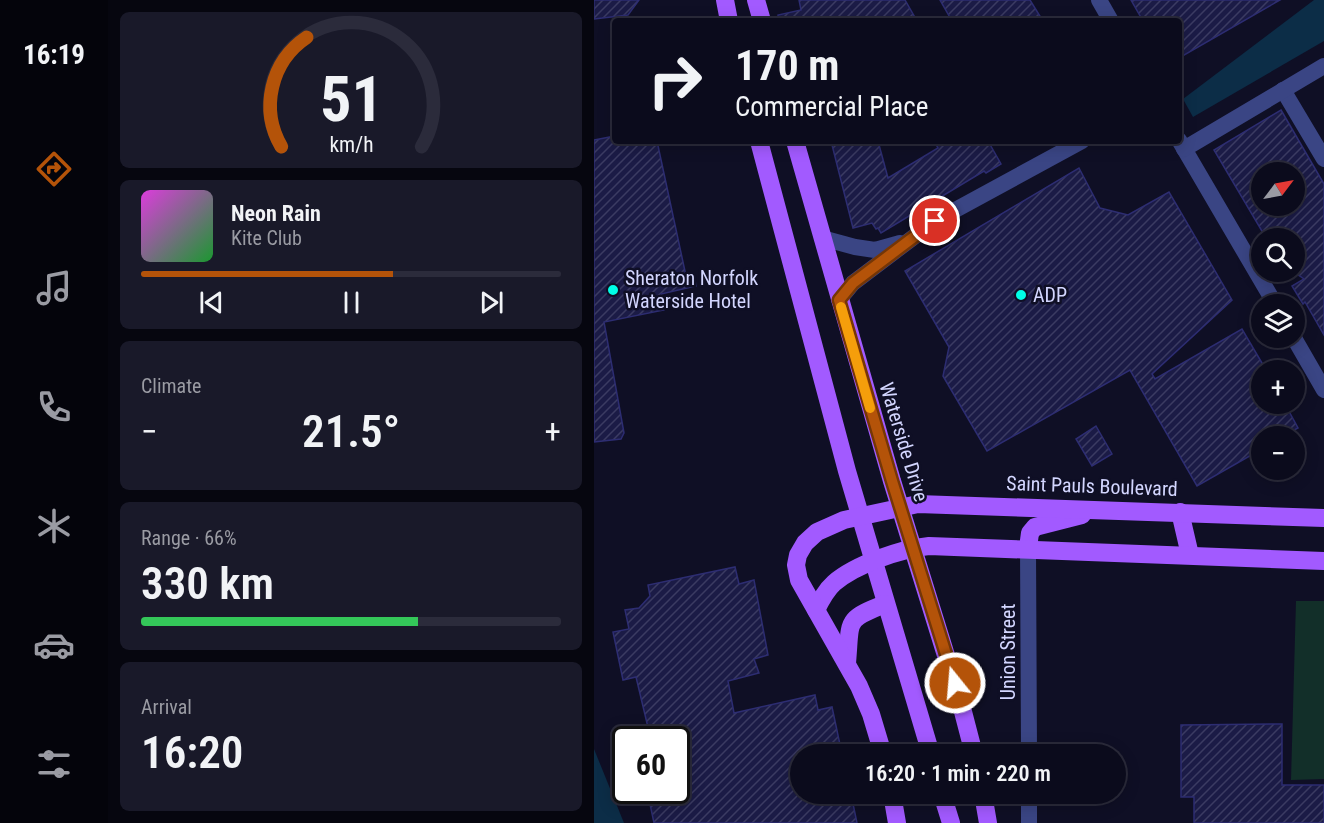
<!DOCTYPE html>
<html lang="en">
<head>
<meta charset="utf-8">
<style>
	body { margin:0; font-family:"Roboto Condensed",sans-serif; background:#191929; color:#f1f3f6; height:100vh; display:flex; flex-direction:column; font-size:22px; white-space:nowrap }
	* { box-sizing:border-box; margin:0 }
	p { font-size:20px; color:#9a9ba3 }
	.icon { flex:none; width:33px; height:33px; fill:none; stroke:currentColor; stroke-width:2; stroke-linecap:round; stroke-linejoin:round }
	.map { position:relative; flex:1; overflow:hidden }
	.drawer { display:flex; flex-direction:column; gap:12px; padding:12px; background:#06060f; width:486px }
	.drawer>* { flex:none }
	.hud { position:absolute; left:18px; top:18px; width:570px; height:126px; border-radius:6px; box-shadow:0 3px 15px #0003,0 0 0 2px #2b2b3b; background:#0b0b1c; color:#f1f3f6; overflow:hidden }
	.needle { width:39px; rotate:58deg }
	.controls { position:absolute; left:657px; top:162px; display:grid; gap:12px }
	.controls a { display:grid; place-items:center; width:54px; height:54px; border-radius:50%; background:#0b0b1c; box-shadow:0 3px 15px #0003,0 0 0 2px #2b2b3b; font-size:30px }
	.speed { position:absolute; left:18px; top:726px; display:flex; gap:12px; font-size:30px; font-weight:700; text-align:center }
	.speed>* { display:grid; place-content:center; width:78px; height:78px; border-radius:50%; background:#0b0b1c; box-shadow:0 3px 15px #0003,0 0 0 2px #2b2b3b; line-height:1 }
	.speed .limit { border:3px solid #111; border-radius:9px; background:#fff; color:#111 }
	.pin { position:absolute; display:grid; place-items:center; width:51px; height:51px; color:#fff; margin:-26px; border:3px solid #fff; border-radius:50%; box-shadow:0 2px 6px #0007 }
	.me { position:absolute; width:66px; margin:-33px; rotate:343deg; stroke-linejoin:round; filter:drop-shadow(0 0 4px #0008) }
	.turn { display:flex; align-items:center; gap:21px; height:126px; padding:0 24px; font-size:27px }
	.turn .icon { width:78px; height:78px; stroke-width:2.5 }
	.turn b { display:block; font-size:42px; line-height:51px }
	.big { font-size:45px; font-weight:600; line-height:1.1 }
	.drawer .card { flex:1; display:flex; flex-direction:column; justify-content:center; gap:9px; min-width:0; padding:0 21px; border-radius:9px; background:#191929 }
	.drawer .dial { align-items:center; gap:0 }
	.dial svg { height:156px; overflow:visible; fill:none; stroke:#2b2b3b; stroke-width:7; stroke-linecap:round; text-anchor:middle }
	.dial text { fill:#f1f3f6; stroke:none }
	.song { display:flex; align-items:center; gap:18px }
	.cover { width:72px; height:72px; border-radius:9px; background:linear-gradient(135deg,hsl(300 70% 55%),hsl(130 70% 35%)) }
	.played { height:6px; border-radius:3px; background:linear-gradient(90deg,#b45309 60%,#2b2b3b 60%) }
	.keys { display:flex; justify-content:space-around; direction:ltr }
	.heat { display:flex; justify-content:space-between; align-items:center; font-size:33px; direction:ltr }
	.charge { height:9px; border-radius:4px; background:linear-gradient(90deg,#34c759 66%,#2b2b3b 0) }
	.trip { position:absolute; left:196px; top:744px; width:336px; height:60px; border-radius:30px; background:#0b0b1c; box-shadow:0 3px 15px #0003,0 0 0 2px #2b2b3b; font-weight:600; line-height:60px; text-align:center }
	main { display:flex; flex:1; min-height:0 }
	.tab-bar { display:flex; flex-direction:column; width:108px; justify-content:space-around; align-items:center; background:#04040b; color:#9a9ba3 }
	.tab-bar .icon { width:42px; height:42px }
	.tab-bar .selected { color:#b45309 }
	.tab-bar b { font-size:27px; color:#f1f3f6 }
	.map>svg:first-child { display:block }
	.green { fill:#122f29 }
	.water { fill:#0c2d47 }
	.building { fill:url(#building-hatch); stroke:#2d2d72; stroke-width:1.5; fill-rule:evenodd }
	.lines { fill:none; stroke-linecap:round; stroke-linejoin:round }
	.minor { stroke:#3a4584; stroke-width:16 }
	.major { stroke:#a25aff; stroke-width:18 }
	.route-casing { stroke:#753606; stroke-width:15 }
	.route { stroke:#b45309; stroke-width:10 }
	.slow { stroke:#f59e0b; stroke-width:10 }
	.poi-dot { fill:#00fee7; stroke:#0f0f25; stroke-width:2 }
	.labels { text-anchor:middle; dominant-baseline:central; stroke-width:5; stroke-linejoin:round; paint-order:stroke }
	.poi-label { font-size:20px; fill:#d3d6ff; stroke:#0f0f25; text-anchor:start }
	.street-label { font-size:20px; fill:#d3d6ff; stroke:#0f0f25 }
</style>
</head>
<body>
<main>
<nav class="tab-bar">
<b>16:19</b>
<svg class="icon selected" aria-label="directions" viewBox="0 0 24 24"><path d="M12 3l9 9-9 9-9-9zM9 14v-3h6M13 9l2 2-2 2"/></svg>
<svg class="icon" aria-label="music" viewBox="0 0 24 24"><path d="M9 18V5l10-2v13"/><circle cx="6" cy="18" r="3"/><circle cx="16" cy="16" r="3"/></svg>
<svg class="icon" aria-label="phone" viewBox="0 0 24 24"><path d="M5 4h4l2 5-3 2q2 4 5 5l2-3 5 2v4C11 20 4 13 5 4z"/></svg>
<svg class="icon" aria-label="climate" viewBox="0 0 24 24"><path d="M12 3v18M4 7l16 10M4 17L20 7"/></svg>
<svg class="icon" aria-label="car" viewBox="0 0 24 24"><path d="M5 17H2v-5l4-1 3-4h7l3 4 3 1v5h-3M9 17h6M6 11h13"/><circle cx="7" cy="17" r="2"/><circle cx="17" cy="17" r="2"/></svg>
<svg class="icon" aria-label="filters" viewBox="0 0 24 24"><path d="M4 7h16M4 17h16"/><circle cx="9" cy="7" r="2"/><circle cx="15" cy="17" r="2"/></svg>
</nav>
<section class="drawer">
<div class="card dial"><svg viewBox="0 0 100 80">
<path d="M14 69A42 42 0 1 1 86 69"/>
<path d="M14 69A42 42 0 0 1 27 13" stroke="#b45309"/>
<text x="50" y="56" font-size="32" font-weight="700">51</text>
<text x="50" y="72" font-size="11">km/h</text>
</svg></div>
<div class="card">
<div class="song"><i class="cover"></i><div><b>Neon Rain</b><p>Kite Club</p></div></div>
<div class="played"></div>
<div class="keys"><svg class="icon" aria-label="previous" viewBox="0 0 24 24"><path d="M18 5L8 12l10 7zM5 5v14"/></svg><svg class="icon" aria-label="pause" viewBox="0 0 24 24"><path d="M8 5v14M16 5v14"/></svg><svg class="icon" aria-label="next" viewBox="0 0 24 24"><path d="M6 5l10 7-10 7zM19 5v14"/></svg></div>
</div>
<div class="card"><p>Climate</p>
<div class="heat"><a>−</a><b class="big">21.5°</b><a>+</a></div>
</div>
<div class="card"><p>Range · 66%</p><b class="big">330 km</b><div class="charge"></div></div>
<div class="card"><p>Arrival</p><b class="big">16:20</b></div>
</section>
<div class="map">
<svg width="730" height="823" viewBox="0 0 730 823">
	<defs>
		<pattern id="building-hatch" width="6" height="6" patternUnits="userSpaceOnUse" patternTransform="scale(1.5)"><rect width="6" height="6" fill="#1b1b46"/><path d="M-1 1l2-2M0 6l6-6M5 7l2-2" fill="none" stroke="#3b3b62"/></pattern>
	</defs>
	<rect width="100%" height="100%" fill="#0f0f25"/>
	<polygon class="green" points="702,601 730,601 730,779 697,780"/>
	<g class="water">
		<polygon points="720,0 730,0 730,41 599,117 589,99"/>
		<polygon points="0,749 30,823 0,823"/>
	</g>
	<g class="building">
		<polygon points="0,0 45,0 34,15 0,19"/>
		<polygon points="205,0 311,0 323,21 184,21 184,15 207,10"/>
		<polygon points="346,0 436,0 449,21 358,21"/>
		<polygon points="537,0 686,0 585,58 585,21 549,21"/>
		<path d="M687,110L730,184V335L711,302L709,304L698,286L710,279L700,272V238H672L620,150ZM668,172H700V206H668Z"/>
		<polygon points="21,136 21,141 63,141 92,276 100,274 102,286 67,294 70,310 10,322 30,433 27,439 0,442 0,140"/>
		<polygon points="237,141 284,141 294,178 344,148 340,141 394,141 407,164 392,173 390,171 287,233 284,228 282,229 278,223 259,228"/>
		<polygon points="485,168 506,208 534,215 575,192 638,300 558,374 561,379 648,329 668,363 668,404 691,404 704,428 689,436 668,436 668,449 603,486 536,370 393,451 349,376 355,347 311,271"/>
		<polygon points="502,426 518,454 498,466 482,439"/>
		<polygon points="141,567 145,584 160,580 174,655 160,659 165,673 134,681 140,713 221,695 224,710 238,707 248,754 207,754 207,794 257,794 263,823 60,823 53,790 82,790 82,740 57,740 42,677 29,680 19,632 35,629 31,610 45,608 56,596 54,585"/>
		<polygon points="688,724 688,785 730,785 730,823 600,823 600,797 587,797 587,725"/>
	</g>
	<g class="lines">
		<g class="minor">
			<polyline points="505,0 517,21"/>
			<polyline points="689,90 730,159"/>
			<polyline points="585,140 681,304"/>
			<polyline points="590,149 730,66"/>
			<polyline points="228,238 261,247 281,250 306,243"/>
			<polyline points="245,300 259,283 341,221 488,141"/>
			<polyline points="700,338 730,390"/>
			<polyline points="434,548 435,754"/>
			<polyline points="435,794 435,823"/>
		</g>
		<g class="major">
			<polyline points="131,0 135,21"/>
			<polyline points="162,0 168,21"/>
			<polyline points="165,141 253,471 337,754"/>
			<polyline points="201,141 298,481 367,704 380,754"/>
			<polyline points="586,512 596,555"/>
			<polyline points="434,548 436,533 441,527 488,515"/>
			<path d="M222,610C227,600 232,590 240,583C262,564 307,549 335,546L730,561"/>
			<path d="M253,663C257,620 250,620 291,604"/>
			<polyline points="289,754 277,714 265,686 205,580 202,565 204,555 211,543 223,532 250,520 324,504 730,518"/>
			<polyline points="298,794 303,823"/>
			<polyline points="348,794 357,823"/>
			<polyline points="389,794 394,823"/>
		</g>
	</g>
	<g class="lines">
		<defs>
			<polyline id="route" points="341,221 259,283 245,300 298,481 361,683"/>
		</defs>
		<use href="#route" class="route-casing"/>
		<use href="#route" class="route"/>
		<polyline class="slow" points="247,307 276,408"/>
	</g>
	<g class="poi-dot">
		<circle cx="19" cy="290" r="6"/>
		<circle cx="427" cy="295" r="6"/>
	</g>
	<g class="labels">
		<g class="poi-label">
			<text x="31" y="278">Sheraton Norfolk<tspan x="31" dy="23">Waterside Hotel</tspan></text>
			<text x="439" y="295">ADP</text>
		</g>
		<g class="street-label">
			<text transform="translate(310 442) rotate(73)">Waterside Drive</text>
			<text transform="translate(498 486) rotate(2)">Saint Pauls Boulevard</text>
			<text transform="translate(414 652) rotate(-90)">Union Street</text>
		</g>
	</g>
</svg>
<div class="controls">
<a><svg class="needle" viewBox="-14 -14 28 28"><path d="M0-13l5 13h-10z" fill="#e53935"/><path d="M0 13l5-13h-10z" fill="#9a9ba3"/></svg></a>
<a><svg class="icon" aria-label="search" viewBox="0 0 24 24"><circle cx="10" cy="10" r="6"/><path d="M15 15l6 6"/></svg></a>
<a><svg class="icon" aria-label="layers" viewBox="0 0 24 24"><path d="M12 4l9 5-9 5-9-5zM3 14l9 5 9-5"/></svg></a>
<a>+</a>
<a>−</a>
</div>
<div class="speed"><div class="limit">60</div></div>
<div class="pin" style="left:341px;top:221px;background:#d93025"><svg class="icon" aria-label="arrive" viewBox="0 0 24 24"><path d="M6 21V4h12l-3 4 3 4H6"/></svg></div>
<svg class="me" style="left:361px;top:683px" viewBox="-20 -20 40 40"><circle r="17" fill="#b45309" stroke="#fff" stroke-width="3"/><path d="M0-11L8 9 0 5-8 9z" fill="#fff"/></svg>
<div class="trip">16:20 · 1 min · 220 m</div>
<div class="hud">
<div class="turn"><svg class="icon" aria-label="right" viewBox="0 0 24 24"><path d="M7 20v-9h11M14 6l5 5-5 5"/></svg><div><b>170 m</b>Commercial Place</div></div>
</div>
</div>
</main>
</body>
</html>
